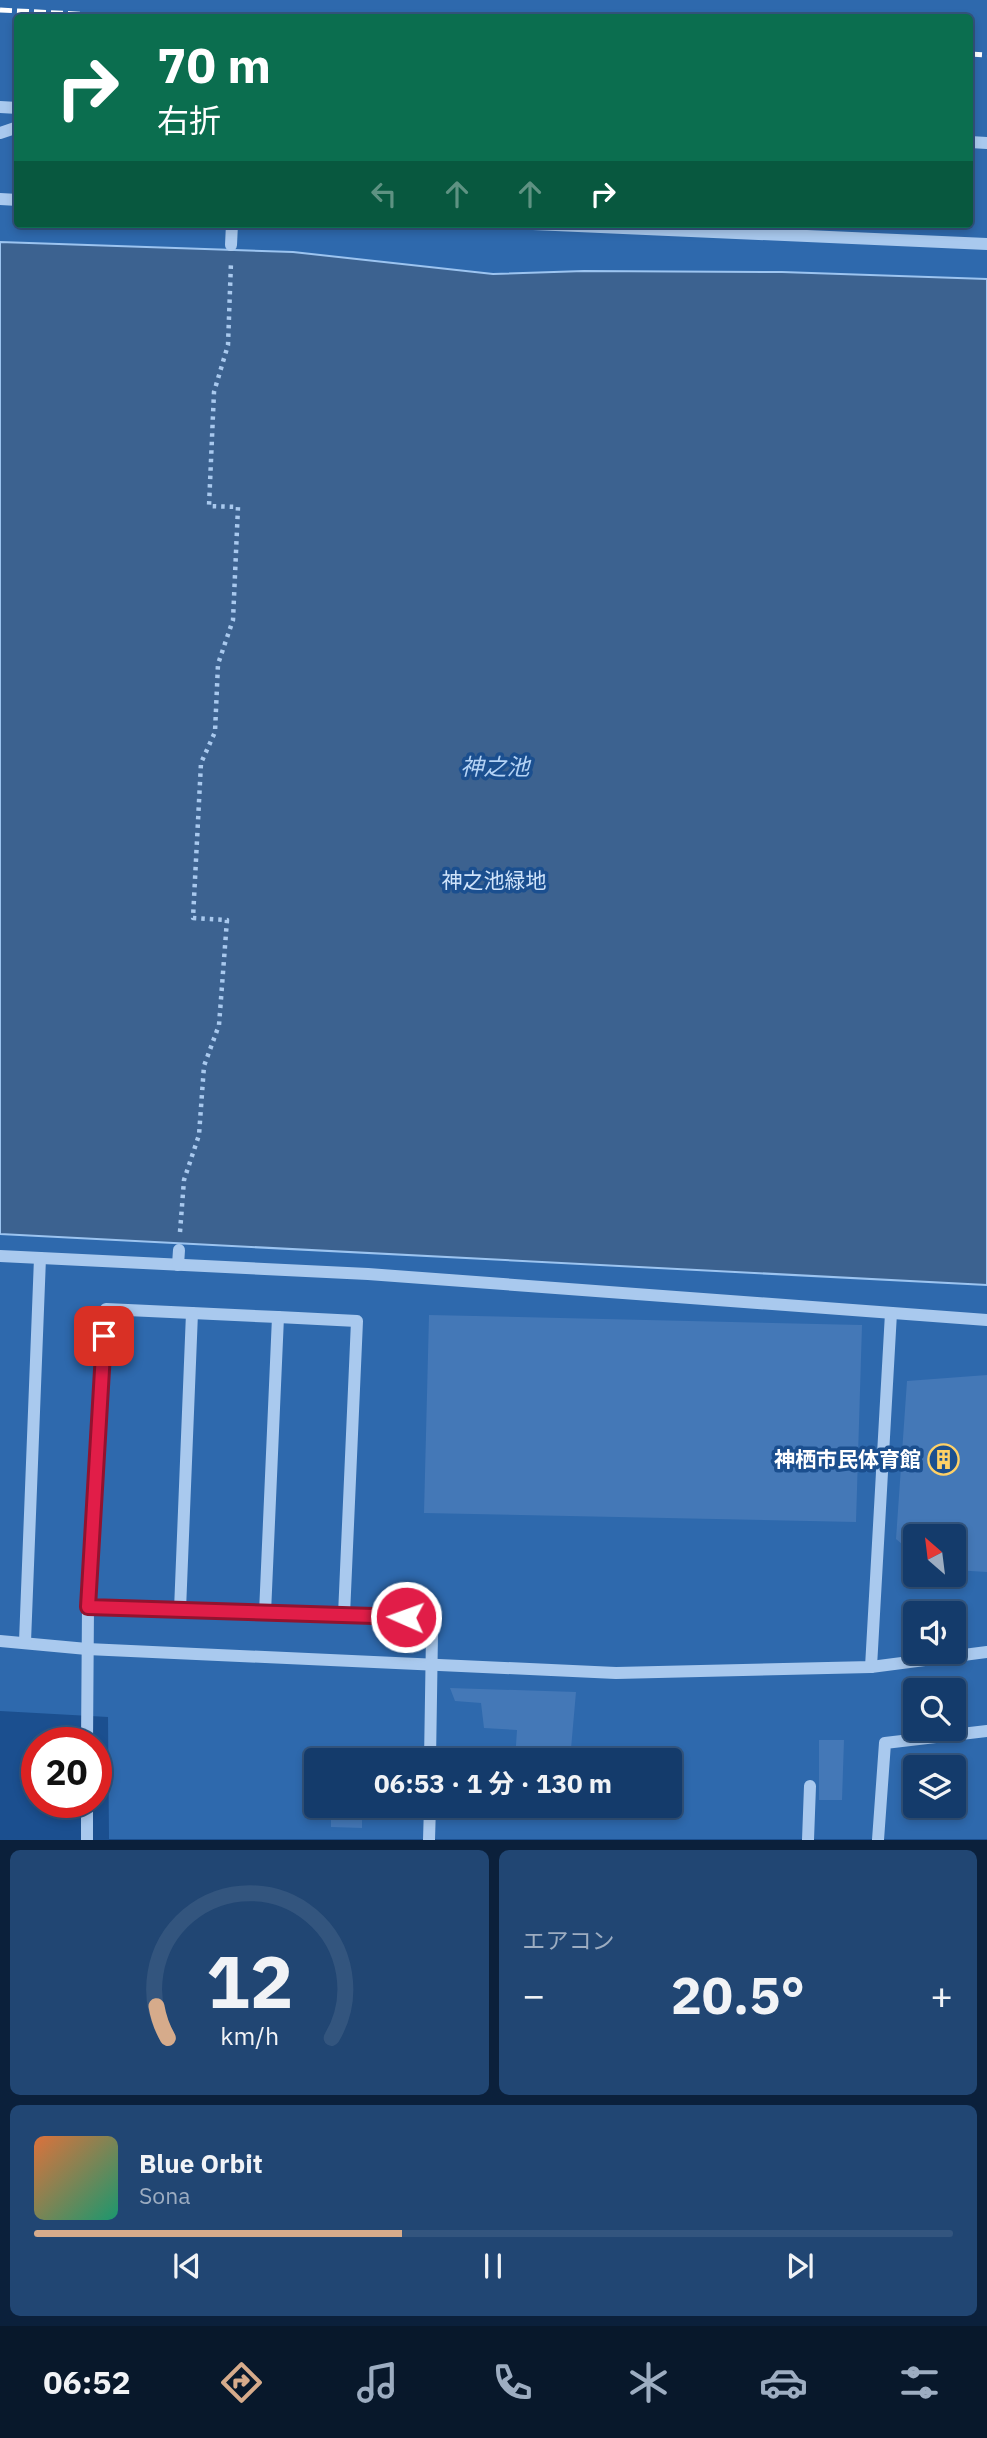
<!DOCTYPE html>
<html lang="ja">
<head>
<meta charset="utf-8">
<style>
	body { margin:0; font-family:"IBM Plex Sans","Noto Sans JP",sans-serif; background:#214673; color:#f1f3f6; height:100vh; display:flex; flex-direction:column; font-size:26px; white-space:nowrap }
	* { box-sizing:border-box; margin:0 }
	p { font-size:23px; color:#9dadc1 }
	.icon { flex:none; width:38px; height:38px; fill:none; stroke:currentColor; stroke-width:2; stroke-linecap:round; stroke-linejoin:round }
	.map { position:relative; height:1840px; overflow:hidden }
	.side { display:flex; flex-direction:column; gap:10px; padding:10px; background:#0b203b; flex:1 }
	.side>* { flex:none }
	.guide { position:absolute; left:14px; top:14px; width:959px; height:214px; border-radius:7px; box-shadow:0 4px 10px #0003,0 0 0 2px #33557e; background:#0b6e4f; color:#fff; overflow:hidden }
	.needle { width:46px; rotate:332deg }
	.controls { position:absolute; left:903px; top:1524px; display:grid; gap:14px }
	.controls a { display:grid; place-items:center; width:63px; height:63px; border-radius:7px; background:#143b6b; box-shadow:0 4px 10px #0003,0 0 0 2px #33557e; font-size:35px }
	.speed { position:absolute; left:21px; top:1727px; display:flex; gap:14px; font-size:35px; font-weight:700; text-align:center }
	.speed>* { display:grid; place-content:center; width:91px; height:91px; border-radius:50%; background:#143b6b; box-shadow:0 4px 10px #0003,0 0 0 2px #33557e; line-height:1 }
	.speed .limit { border:10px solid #d22; background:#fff; color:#111 }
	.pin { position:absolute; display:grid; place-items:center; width:60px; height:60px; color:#fff; margin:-30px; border-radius:14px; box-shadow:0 4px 10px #0006 }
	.me { position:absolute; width:77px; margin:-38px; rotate:272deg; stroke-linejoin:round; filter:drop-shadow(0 0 5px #0008) }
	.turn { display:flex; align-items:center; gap:24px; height:147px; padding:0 28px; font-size:32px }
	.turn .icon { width:91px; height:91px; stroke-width:2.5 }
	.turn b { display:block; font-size:49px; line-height:60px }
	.lanes { display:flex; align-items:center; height:66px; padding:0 28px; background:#0003; justify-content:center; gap:35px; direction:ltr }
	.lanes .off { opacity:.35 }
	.big { font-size:52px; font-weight:700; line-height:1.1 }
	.side .card { flex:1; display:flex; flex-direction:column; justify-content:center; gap:10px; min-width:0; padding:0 24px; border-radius:10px; background:#214673 }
	.side .dial { align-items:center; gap:0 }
	.dial svg { height:182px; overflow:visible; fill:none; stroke:#33557e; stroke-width:7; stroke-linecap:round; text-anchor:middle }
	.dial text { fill:#f1f3f6; stroke:none }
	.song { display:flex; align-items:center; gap:21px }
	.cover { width:84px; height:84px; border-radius:10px; background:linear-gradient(135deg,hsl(20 70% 55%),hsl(160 70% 35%)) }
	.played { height:7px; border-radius:4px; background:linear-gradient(90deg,#d6ab8b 40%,#33557e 40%) }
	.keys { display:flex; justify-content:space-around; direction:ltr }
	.heat { display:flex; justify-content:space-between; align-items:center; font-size:38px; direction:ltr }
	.side .tiles { flex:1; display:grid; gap:10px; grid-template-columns:1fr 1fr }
	.card:last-child { grid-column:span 2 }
	.trip { position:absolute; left:304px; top:1748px; width:378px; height:70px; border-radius:7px; background:#143b6b; box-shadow:0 4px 10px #0003,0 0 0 2px #33557e; font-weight:700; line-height:70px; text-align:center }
	.menu { display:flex; height:112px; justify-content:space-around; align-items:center; background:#08182b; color:#9dadc1 }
	.menu .icon { width:49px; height:49px }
	.menu .on { color:#d6ab8b }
	.menu b { font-size:32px; color:#f1f3f6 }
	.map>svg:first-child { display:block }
	.green { fill:#2e69ad; fill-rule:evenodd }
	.water { fill:#3c6290; stroke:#9cc4f0; stroke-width:2 }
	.building { fill:#4478b7 }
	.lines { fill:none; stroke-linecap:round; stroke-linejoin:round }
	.path { stroke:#a9c9ee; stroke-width:4.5; stroke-dasharray:3.5 5; stroke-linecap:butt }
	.minor { stroke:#a9c9ee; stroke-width:12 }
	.rail { stroke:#fff; stroke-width:5; stroke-dasharray:12 5; stroke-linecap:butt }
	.route-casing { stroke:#92132f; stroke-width:18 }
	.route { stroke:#e11d48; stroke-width:12 }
	.labels { text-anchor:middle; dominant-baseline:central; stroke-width:7; stroke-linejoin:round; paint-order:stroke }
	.park-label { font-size:21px; fill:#cfe3fa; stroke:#1b4f8f }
	.poi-label { font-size:21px; font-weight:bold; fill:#fff; stroke:#1b4f8f; text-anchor:end }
	.water-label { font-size:23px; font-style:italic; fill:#b5d3f5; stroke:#1b4f8f }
</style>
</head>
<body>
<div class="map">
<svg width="987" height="1840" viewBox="0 0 987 1840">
	<rect width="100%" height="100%" fill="#1b4f8f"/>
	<path class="green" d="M0,0H987V1839H109L108,1717L0,1711ZM18,18H970V224H18ZM915,1536H954V1575H915ZM915,1614H954V1652H915ZM915,1690H954V1729H915ZM317,1760H670V1806H317ZM915,1768H954V1806H915Z"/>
	<polygon class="water" points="0,242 293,252 493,274 584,271 782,272 987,279 987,1285 0,1234"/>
	<g class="building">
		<polygon points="429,1315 862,1325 856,1522 424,1513"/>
		<polygon points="987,1375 987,1572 954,1570 954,1536 915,1536 915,1555 896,1539 907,1381"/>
		<polygon points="450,1688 576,1692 570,1760 515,1760 517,1730 484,1728 481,1703 455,1701"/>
		<polygon points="819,1740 844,1740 842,1800 819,1800"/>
		<polygon points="331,1806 362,1806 362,1828 331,1827"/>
	</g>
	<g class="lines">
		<polyline class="path" points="180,1232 184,1180 199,1135 204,1066 219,1025 227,920 193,918 201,763 215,732 218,664 233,620 238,507 209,506 214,392 228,345 231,262"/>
		<g class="minor">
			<polyline points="0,107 18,108"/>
			<polyline points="0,133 18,127"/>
			<polyline points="970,142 987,143"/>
			<polyline points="0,199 18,200"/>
			<polyline points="533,224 987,244"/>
			<polyline points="231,245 232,224"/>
			<polyline points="0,1256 368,1274 987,1320"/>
			<polyline points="178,1265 179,1250"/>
			<polyline points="192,1313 278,1317 265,1613"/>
			<polyline points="278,1317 357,1321 344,1615"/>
			<polyline points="180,1610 192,1313 106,1309 88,1607 406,1617 432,1634 430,1760"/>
			<polyline points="0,1641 87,1649 616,1673 871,1667 987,1652"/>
			<polyline points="25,1642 40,1258"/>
			<polyline points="871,1667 891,1313"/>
			<polyline points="87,1743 88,1607"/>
			<polyline points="87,1840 87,1802"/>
			<polyline points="429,1840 430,1806"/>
			<polyline points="808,1840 810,1786"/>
			<polyline points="878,1840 885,1743 987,1731"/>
		</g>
		<g class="rail">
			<polyline points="0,10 153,18"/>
			<polyline points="970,54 987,55"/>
		</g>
	</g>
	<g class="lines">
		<defs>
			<polyline id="route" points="104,1336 88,1607 406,1617"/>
		</defs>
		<use href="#route" class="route-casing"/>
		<use href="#route" class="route"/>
	</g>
	<defs>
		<symbol id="building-ring" viewBox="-11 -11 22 22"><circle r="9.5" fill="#1b4f8f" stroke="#ffd166" stroke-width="1.5"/><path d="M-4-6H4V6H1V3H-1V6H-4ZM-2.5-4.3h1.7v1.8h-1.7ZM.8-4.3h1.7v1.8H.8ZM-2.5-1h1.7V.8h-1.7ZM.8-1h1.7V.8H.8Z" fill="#ffd166"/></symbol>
	</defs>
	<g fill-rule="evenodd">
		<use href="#building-ring" x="926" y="1442" width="35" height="35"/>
	</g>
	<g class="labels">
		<g class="park-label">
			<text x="494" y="880">神之池緑地</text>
		</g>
		<g class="poi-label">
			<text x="921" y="1459">神栖市民体育館</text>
		</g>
		<g class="water-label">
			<text x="495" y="766">神之池</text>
		</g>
	</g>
</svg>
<div class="controls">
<a><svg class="needle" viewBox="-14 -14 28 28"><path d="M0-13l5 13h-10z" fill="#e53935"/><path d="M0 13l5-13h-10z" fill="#9dadc1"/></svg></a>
<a><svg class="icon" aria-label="sound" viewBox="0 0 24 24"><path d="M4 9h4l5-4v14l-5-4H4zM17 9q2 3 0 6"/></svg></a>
<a><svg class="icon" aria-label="search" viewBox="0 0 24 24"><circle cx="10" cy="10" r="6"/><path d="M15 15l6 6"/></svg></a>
<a><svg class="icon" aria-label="layers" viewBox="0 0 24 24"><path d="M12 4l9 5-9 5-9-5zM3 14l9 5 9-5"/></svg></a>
</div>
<div class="speed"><div class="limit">20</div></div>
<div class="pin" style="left:104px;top:1336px;background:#d93025"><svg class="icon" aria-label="arrive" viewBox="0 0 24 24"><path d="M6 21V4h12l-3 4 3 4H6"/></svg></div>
<svg class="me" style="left:406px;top:1617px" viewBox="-20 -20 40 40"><circle r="17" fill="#e11d48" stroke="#fff" stroke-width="3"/><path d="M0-11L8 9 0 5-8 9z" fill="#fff"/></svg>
<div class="trip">06:53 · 1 分 · 130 m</div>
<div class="guide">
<div class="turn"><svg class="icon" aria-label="right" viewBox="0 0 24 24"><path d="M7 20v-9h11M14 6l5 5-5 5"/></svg><div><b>70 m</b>右折</div></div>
<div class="lanes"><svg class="icon off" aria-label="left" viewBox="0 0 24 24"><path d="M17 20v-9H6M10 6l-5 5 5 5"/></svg><svg class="icon off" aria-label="ahead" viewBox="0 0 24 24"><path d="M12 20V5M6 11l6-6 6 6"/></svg><svg class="icon off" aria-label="ahead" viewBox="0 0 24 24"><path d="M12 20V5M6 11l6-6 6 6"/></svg><svg class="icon" aria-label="right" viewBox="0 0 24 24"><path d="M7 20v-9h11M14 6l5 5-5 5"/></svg></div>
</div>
</div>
<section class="side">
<div class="tiles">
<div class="card dial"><svg viewBox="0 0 100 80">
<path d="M14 69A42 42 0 1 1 86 69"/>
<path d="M14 69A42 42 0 0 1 9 55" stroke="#d6ab8b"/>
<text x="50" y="56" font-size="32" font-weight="700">12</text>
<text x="50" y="72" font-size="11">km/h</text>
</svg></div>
<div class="card"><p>エアコン</p>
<div class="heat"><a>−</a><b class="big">20.5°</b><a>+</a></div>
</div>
<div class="card">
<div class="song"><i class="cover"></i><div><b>Blue Orbit</b><p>Sona</p></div></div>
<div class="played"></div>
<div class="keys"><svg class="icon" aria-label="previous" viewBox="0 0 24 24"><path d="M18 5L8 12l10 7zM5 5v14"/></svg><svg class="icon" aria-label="pause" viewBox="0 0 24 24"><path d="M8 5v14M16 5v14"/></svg><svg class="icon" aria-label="next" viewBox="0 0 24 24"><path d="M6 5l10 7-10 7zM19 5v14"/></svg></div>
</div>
</div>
</section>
<nav class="menu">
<b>06:52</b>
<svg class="icon on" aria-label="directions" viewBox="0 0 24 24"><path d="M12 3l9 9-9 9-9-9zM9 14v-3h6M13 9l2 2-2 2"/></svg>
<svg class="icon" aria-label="music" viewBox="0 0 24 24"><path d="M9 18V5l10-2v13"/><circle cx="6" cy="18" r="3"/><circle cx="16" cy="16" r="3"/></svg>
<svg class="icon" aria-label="phone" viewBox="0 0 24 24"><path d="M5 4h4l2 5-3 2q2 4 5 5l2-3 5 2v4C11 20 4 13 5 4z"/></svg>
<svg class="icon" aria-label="climate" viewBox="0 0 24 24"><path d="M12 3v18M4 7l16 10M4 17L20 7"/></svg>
<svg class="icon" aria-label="car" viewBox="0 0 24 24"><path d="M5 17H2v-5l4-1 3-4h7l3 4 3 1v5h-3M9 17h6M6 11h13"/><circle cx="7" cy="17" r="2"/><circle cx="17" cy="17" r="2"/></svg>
<svg class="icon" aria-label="filters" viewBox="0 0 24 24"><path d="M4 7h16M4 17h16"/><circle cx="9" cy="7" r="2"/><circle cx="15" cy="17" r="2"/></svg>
</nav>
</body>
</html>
